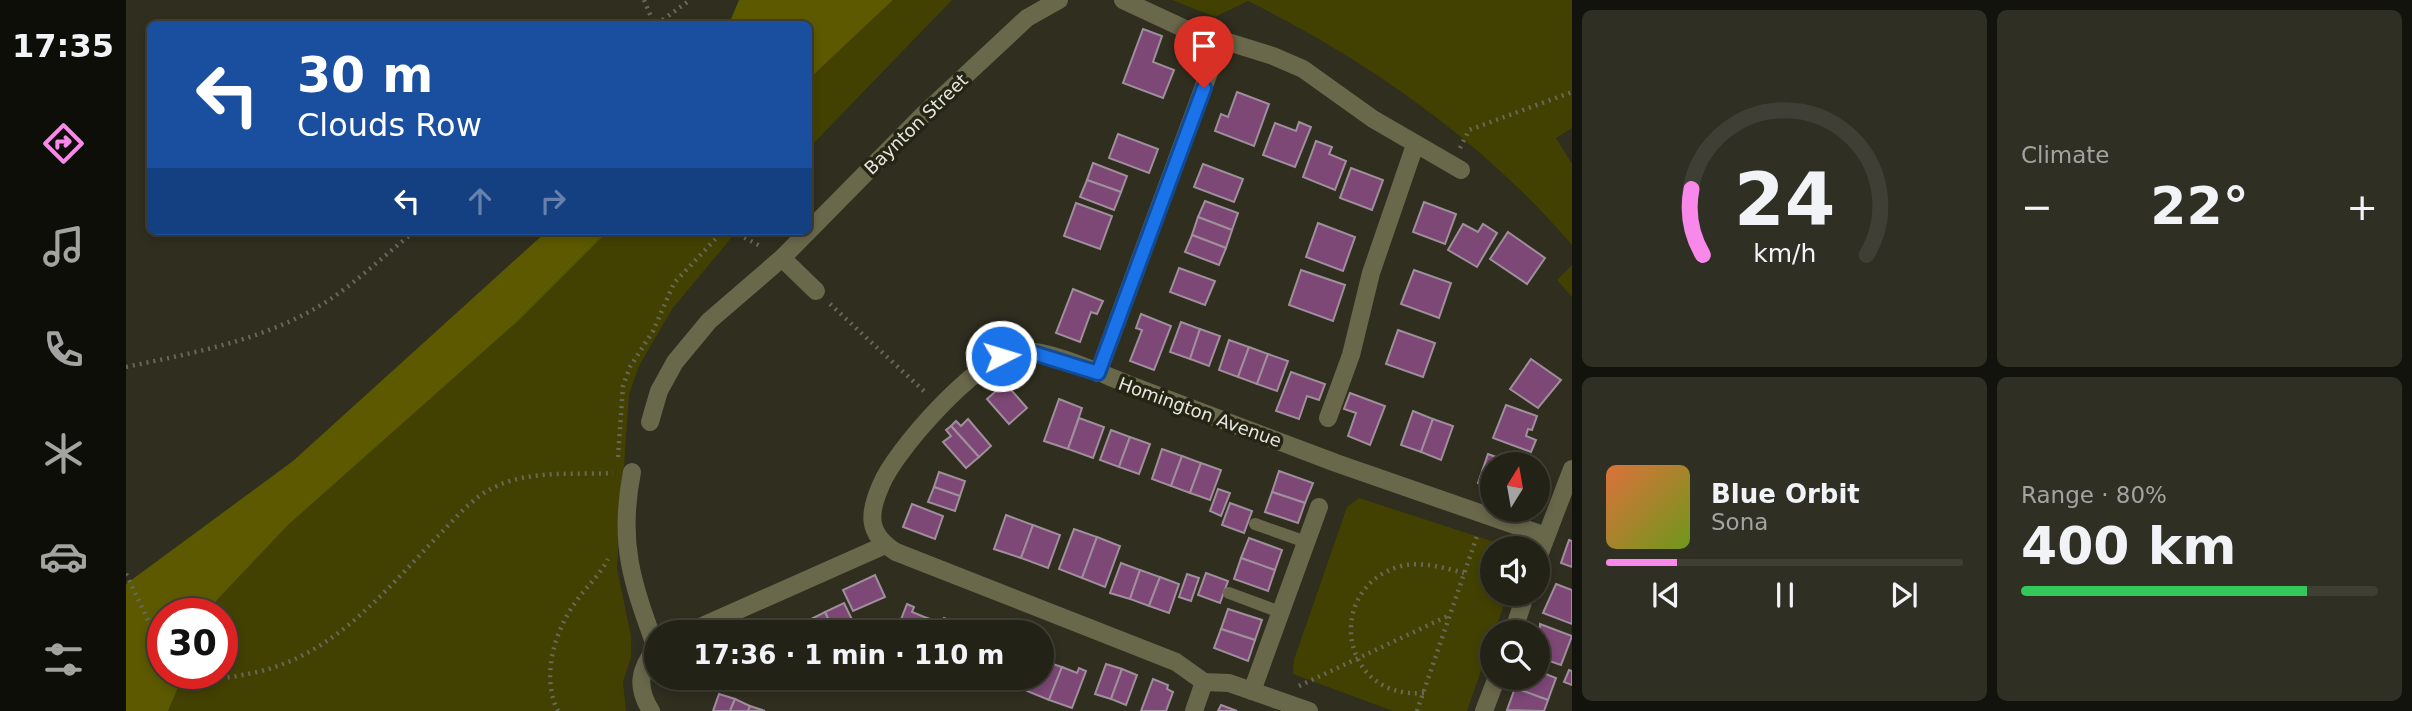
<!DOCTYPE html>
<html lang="en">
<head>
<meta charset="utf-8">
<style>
	body { margin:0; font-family:"DejaVu Sans",sans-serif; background:#2f2f24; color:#f1f3f6; height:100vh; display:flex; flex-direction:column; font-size:26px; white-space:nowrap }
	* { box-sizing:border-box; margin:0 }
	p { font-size:23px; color:#a3a4a1 }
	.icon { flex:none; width:38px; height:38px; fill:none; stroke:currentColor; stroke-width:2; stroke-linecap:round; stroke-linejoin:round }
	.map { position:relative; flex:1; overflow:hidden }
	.details { display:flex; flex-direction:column; gap:10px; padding:10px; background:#13130d; width:840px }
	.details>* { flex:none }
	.top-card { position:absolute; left:21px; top:21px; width:665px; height:214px; border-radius:10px; box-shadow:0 4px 10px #0003,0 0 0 2px #403f36; background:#1a4fa0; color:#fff; overflow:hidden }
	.needle { width:46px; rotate:11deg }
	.buttons { position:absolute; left:1354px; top:452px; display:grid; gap:14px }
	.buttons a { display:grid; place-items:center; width:70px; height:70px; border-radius:50%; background:#232217; box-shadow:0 4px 10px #0003,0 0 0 2px #403f36; font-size:35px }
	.speed { position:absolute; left:21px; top:598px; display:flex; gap:14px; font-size:35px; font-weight:700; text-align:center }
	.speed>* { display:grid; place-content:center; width:91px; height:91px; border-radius:50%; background:#232217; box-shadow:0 4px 10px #0003,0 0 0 2px #403f36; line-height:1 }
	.speed .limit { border:10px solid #d22; background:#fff; color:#111 }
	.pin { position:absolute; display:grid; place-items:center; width:60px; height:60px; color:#fff; margin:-72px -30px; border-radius:50% 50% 50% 0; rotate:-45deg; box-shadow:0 0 7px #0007 }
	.pin .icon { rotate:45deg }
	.me { position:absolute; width:77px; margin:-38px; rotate:85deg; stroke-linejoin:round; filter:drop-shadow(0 0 5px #0008) }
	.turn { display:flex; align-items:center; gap:24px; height:147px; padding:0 35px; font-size:32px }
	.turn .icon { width:91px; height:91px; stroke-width:2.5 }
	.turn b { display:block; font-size:49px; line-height:60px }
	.lanes { display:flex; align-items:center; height:66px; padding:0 35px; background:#0003; justify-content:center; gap:35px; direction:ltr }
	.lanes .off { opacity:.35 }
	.big { font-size:52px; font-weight:800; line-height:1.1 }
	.details .tile { flex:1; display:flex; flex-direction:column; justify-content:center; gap:10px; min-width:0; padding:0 24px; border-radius:10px; background:#2f2f24 }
	.details .dial { align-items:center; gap:0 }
	.dial svg { height:182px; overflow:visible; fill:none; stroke:#403f36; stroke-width:7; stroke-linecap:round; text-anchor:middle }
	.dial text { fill:#f1f3f6; stroke:none }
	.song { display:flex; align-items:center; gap:21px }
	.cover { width:84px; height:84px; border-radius:10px; background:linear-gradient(135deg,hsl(20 70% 55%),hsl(80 70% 35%)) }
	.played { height:7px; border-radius:4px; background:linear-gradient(90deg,#f888e9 20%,#403f36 20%) }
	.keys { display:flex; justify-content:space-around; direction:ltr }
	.heat { display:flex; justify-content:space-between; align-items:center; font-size:38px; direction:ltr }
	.charge { height:10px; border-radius:5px; background:linear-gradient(90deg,#34c759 80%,#403f36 0) }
	.details .tiles { flex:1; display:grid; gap:10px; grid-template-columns:repeat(2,1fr) }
	.trip { position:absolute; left:518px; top:620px; width:410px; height:70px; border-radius:35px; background:#232217; box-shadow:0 4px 10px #0003,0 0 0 2px #403f36; font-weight:800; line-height:70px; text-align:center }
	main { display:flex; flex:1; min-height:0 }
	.menu { display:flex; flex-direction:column; width:126px; justify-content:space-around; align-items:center; background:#0e0e09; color:#a3a4a1 }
	.menu .icon { width:49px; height:49px }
	.menu .selected { color:#f888e9 }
	.menu b { font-size:32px; color:#f1f3f6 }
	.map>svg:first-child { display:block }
	.green { fill:#434101 }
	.forest { fill:#5c5900 }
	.building { fill:#7d4776; stroke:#9f8f9c; stroke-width:2 }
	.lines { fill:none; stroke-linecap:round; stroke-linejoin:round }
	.path { stroke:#68685a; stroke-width:4.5; stroke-dasharray:2 5; stroke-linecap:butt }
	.lane { stroke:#69684b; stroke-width:12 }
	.street { stroke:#69684b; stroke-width:18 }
	.route-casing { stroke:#114b97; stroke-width:18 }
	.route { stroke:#1a73e8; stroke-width:12 }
	.labels { text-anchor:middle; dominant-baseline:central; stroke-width:7; stroke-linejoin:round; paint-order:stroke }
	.street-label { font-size:18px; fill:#e5e5db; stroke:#252515 }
</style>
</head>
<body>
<main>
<nav class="menu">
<b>17:35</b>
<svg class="icon selected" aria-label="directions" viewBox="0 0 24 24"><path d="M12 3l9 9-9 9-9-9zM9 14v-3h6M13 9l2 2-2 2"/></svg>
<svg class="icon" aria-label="music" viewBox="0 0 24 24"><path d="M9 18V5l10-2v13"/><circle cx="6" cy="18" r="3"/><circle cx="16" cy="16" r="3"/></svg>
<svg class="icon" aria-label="phone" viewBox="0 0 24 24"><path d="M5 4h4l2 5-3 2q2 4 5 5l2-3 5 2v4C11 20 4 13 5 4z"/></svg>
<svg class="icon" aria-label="climate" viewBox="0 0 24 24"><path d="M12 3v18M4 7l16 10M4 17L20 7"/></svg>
<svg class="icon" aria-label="car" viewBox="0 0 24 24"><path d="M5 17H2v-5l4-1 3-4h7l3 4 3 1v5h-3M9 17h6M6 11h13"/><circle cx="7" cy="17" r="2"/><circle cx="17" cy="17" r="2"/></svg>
<svg class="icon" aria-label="filters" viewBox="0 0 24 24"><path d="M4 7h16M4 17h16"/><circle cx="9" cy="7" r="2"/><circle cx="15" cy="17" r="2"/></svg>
</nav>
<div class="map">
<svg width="1446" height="711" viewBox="0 0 1446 711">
	<rect width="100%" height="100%" fill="#2f2e1f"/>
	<g class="green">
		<polygon points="767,0 826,0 683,148 683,79"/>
		<path d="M1046,0H1446V128L1430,138L1446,164V245C1358,142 1243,61 1122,1L1089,17Z"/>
		<polygon points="482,231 611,231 546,309 513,366 503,394 491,569 505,636 505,657 497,682 500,711 42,711 58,674 96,674 96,614 85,614 91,600 162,525 393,320"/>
		<polygon points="1446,265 1446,297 1431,280"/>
		<polygon points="1233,498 1387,548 1367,548 1367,593 1382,593 1341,711 1267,711 1167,674 1168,660 1221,507"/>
	</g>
	<g class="forest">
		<polygon points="613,0 767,0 683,79 682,24 603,24"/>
		<polygon points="421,231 482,231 393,320 162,525 91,600 85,614 37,614 37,674 58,674 42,711 0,711 0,584 167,461"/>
	</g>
	<g class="building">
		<polygon points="1017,29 1036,36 1027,62 1048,70 1037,98 997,83"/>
		<polygon points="1111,92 1143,104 1128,146 1089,131 1095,114 1102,117"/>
		<polygon points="1173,122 1185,127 1169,167 1137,155 1149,123 1170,131"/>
		<polygon points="992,134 1032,149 1023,173 983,158"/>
		<polygon points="1190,141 1206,147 1203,154 1220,161 1209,190 1177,177"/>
		<polygon points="967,163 1001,176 995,192 961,180"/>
		<polygon points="1077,164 1117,179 1108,202 1068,187"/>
		<polygon points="1225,168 1257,180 1246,210 1214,198"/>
		<polygon points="961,180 995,192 988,210 954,197"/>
		<polygon points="1079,201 1112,213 1106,230 1072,217"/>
		<polygon points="1298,202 1330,214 1319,244 1287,232"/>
		<polygon points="950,203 986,216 974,249 938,236"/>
		<polygon points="1072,217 1106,230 1100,248 1066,235"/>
		<polygon points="1192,223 1229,237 1217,271 1180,257"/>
		<polygon points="1337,224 1352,232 1357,224 1371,233 1351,267 1322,250"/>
		<polygon points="1382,232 1419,258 1401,284 1364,259"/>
		<polygon points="1066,235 1100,248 1093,265 1059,252"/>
		<polygon points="1053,268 1089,281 1079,305 1044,292"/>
		<polygon points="1175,270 1219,285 1207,321 1163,305"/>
		<polygon points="1288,270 1325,283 1313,318 1275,304"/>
		<polygon points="947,289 977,301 971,314 965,312 954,342 930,333"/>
		<polygon points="1015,314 1045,326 1028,370 1004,361 1016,330 1010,328"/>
		<polygon points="1055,322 1074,329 1064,359 1044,352"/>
		<polygon points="1074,329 1094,336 1083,366 1064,359"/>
		<polygon points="1272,330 1309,343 1297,377 1260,364"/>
		<polygon points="1103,340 1123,347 1112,377 1093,370"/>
		<polygon points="1123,347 1142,354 1131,384 1112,377"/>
		<polygon points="1142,354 1162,361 1151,391 1131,384"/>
		<polygon points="1405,359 1435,380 1412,408 1384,389"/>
		<polygon points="1165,372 1199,384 1193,400 1181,396 1173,419 1150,411"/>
		<polygon points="879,383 901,408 883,424 861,399"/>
		<polygon points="1224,393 1259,406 1244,445 1222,436 1230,413 1218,409"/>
		<polygon points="933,399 956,408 942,449 918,441"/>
		<polygon points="1380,405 1411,416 1406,430 1402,429 1400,436 1410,440 1405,452 1367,438"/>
		<polygon points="1287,411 1307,419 1295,452 1275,445"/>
		<polygon points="953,418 978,427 967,458 942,449"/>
		<polygon points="842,419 865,446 853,457 825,426 830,421 835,426"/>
		<polygon points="1307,419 1327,426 1315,460 1295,452"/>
		<polygon points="825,426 853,457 840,468 817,442 825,436 820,430"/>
		<polygon points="985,430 1004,437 993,467 974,460"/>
		<polygon points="1004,437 1024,444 1013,474 993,467"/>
		<polygon points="1036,449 1056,456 1045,486 1026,479"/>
		<polygon points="1362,454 1389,464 1367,464 1365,489 1352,483"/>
		<polygon points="1056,456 1075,463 1064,493 1045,486"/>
		<polygon points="1075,463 1095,470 1084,500 1064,493"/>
		<polygon points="1153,471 1187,483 1179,503 1146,492"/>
		<polygon points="813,472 839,481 834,496 808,487"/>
		<polygon points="808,487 834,496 829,511 802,502"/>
		<polygon points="1092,489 1104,493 1095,516 1084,511"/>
		<polygon points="1146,492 1179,503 1172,523 1139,512"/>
		<polygon points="1104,503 1126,511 1118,533 1096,525"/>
		<polygon points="786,504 817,516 809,539 777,527"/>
		<polygon points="880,515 907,525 895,558 868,549"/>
		<polygon points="907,525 934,535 922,568 895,558"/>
		<polygon points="948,529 971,537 956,578 933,569"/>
		<polygon points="971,537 994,546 979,587 956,578"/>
		<polygon points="1123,538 1156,550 1149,570 1115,558"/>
		<polygon points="1443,540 1446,541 1446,567 1435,563"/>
		<polygon points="1115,558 1149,570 1142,591 1108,579"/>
		<polygon points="995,563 1014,570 1004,599 984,593"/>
		<polygon points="1014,570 1034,577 1023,606 1004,599"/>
		<polygon points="1080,573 1102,581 1094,603 1072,595"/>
		<polygon points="1061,574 1073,578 1065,601 1053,597"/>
		<polygon points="749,575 759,597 727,611 717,590"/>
		<polygon points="1034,577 1053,584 1043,613 1023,606"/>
		<polygon points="1430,584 1446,590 1446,624 1417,613"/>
		<polygon points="718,603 732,632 708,632 699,612"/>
		<polygon points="781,604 788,607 786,612 801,618 795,632 770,632"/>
		<polygon points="1102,609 1136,620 1129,640 1095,629"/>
		<polygon points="699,612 708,632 684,632 679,622"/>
		<polygon points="801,618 816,623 818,618 826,621 822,632 795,632"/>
		<polygon points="677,623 681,632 658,632 658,631"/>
		<polygon points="1414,624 1446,636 1435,665 1412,657"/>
		<polygon points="1095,629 1129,640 1122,661 1088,648"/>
		<polygon points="916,654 923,657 921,662 936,667 923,700 901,691 907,677 915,677"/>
		<polygon points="980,664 996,669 985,699 969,694"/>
		<polygon points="936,667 951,673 953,668 960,671 946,708 923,700"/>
		<polygon points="996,669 1011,675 1000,705 985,699"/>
		<polygon points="1443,670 1446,671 1446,685 1438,682"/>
		<polygon points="1412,671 1430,678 1422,700 1389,688 1393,677 1412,677"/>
		<polygon points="553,677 578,677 558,687"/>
		<polygon points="866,677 887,677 884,687 865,680"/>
		<polygon points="1027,679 1042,685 1041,689 1047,692 1040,711 1015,711"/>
		<polygon points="1389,688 1422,700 1418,711 1381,710"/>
		<polygon points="593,694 609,699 604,711 587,711"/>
		<polygon points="609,699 624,706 622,711 604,711"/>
		<polygon points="1095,705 1111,711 1092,711"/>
		<polygon points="624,706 639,711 622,711"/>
	</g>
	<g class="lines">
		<g class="path">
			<polyline points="518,0 528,24"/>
			<polyline points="531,24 564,0"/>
			<polyline points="1334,148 1343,130 1446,92"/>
			<polyline points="606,231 636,247"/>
			<polyline points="704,304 800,393"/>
			<path d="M0,367C71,352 145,339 206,298C235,278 261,253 289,231"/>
			<polyline points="492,457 497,386 504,367 527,331 548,283 597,231"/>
			<polyline points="0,574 24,624 37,643"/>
			<path d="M74,674C95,681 111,676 131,672C209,654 258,592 311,537C329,519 347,496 371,486C405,470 450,475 487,473"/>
			<polyline points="1173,686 1324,615"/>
			<path d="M1298,693C1213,700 1198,587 1275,566C1295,561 1319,568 1338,573"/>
			<path d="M432,711C415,678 428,632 449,603C459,588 474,575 482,559"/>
			<polyline points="1291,711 1352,533"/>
		</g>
		<g class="lane">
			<polyline points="1129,524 1180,542"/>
			<polyline points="1103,593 1154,612"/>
		</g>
		<g class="street">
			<polyline points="997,0 1057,28 1147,56 1177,69 1247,119 1335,170"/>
			<polyline points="656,258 690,291"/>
			<polyline points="972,373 1095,40"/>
			<polyline points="1202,418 1225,355 1245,273 1289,145"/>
			<polyline points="524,422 533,391 549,362 583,321 656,258 797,115 901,18 933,0"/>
			<path d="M506,472C492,543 506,582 530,648"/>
			<polyline points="1412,558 1446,469"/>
			<polyline points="563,632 759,545"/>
			<polyline points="1387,632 1400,593"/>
			<polyline points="1126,691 1193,507"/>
			<path d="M525,711C510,687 513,670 530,648"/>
			<polyline points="1068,711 1078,682"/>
			<path d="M1183,711L1103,683L1078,682L1050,662L770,552C741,534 742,514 755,485C769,450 850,360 887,352C919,345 981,377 1012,388C1078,413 1144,438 1210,463C1280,488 1350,512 1420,536"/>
			<polyline points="1358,711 1371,677"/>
		</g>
	</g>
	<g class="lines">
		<defs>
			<polyline id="route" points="875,356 901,351 972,373 1078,88"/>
		</defs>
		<use href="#route" class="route-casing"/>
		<use href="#route" class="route"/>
	</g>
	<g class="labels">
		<g class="street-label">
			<text transform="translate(790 124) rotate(-44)">Baynton Street</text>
			<text transform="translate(1074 412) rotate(20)">Homington Avenue</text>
		</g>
	</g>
</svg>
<div class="buttons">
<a><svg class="needle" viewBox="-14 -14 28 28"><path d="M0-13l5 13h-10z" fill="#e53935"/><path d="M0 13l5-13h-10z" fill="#a3a4a1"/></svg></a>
<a><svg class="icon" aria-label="sound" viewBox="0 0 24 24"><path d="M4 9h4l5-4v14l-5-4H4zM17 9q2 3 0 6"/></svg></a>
<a><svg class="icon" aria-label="search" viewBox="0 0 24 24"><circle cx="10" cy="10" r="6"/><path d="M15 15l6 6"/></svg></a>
</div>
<div class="speed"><div class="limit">30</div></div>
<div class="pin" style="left:1078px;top:88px;background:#d93025"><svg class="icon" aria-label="arrive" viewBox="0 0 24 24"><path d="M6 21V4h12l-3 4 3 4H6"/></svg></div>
<svg class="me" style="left:875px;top:356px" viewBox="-20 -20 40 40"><circle r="17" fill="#1a73e8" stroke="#fff" stroke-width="3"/><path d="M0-11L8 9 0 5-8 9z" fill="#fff"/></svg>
<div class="trip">17:36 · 1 min · 110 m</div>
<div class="top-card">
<div class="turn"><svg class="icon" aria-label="left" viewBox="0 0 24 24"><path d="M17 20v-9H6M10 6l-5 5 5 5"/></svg><div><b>30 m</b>Clouds Row</div></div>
<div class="lanes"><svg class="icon" aria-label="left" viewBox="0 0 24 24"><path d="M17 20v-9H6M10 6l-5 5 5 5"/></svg><svg class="icon off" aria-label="ahead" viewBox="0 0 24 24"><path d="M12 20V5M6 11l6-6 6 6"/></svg><svg class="icon off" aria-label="right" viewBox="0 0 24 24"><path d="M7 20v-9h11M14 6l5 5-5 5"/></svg></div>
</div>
</div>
<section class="details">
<div class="tiles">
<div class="tile dial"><svg viewBox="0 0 100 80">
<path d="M14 69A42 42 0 1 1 86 69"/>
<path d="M14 69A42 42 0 0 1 9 40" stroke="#f888e9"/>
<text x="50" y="56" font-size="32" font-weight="700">24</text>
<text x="50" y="72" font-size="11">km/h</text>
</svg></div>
<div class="tile"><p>Climate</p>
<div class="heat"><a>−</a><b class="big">22°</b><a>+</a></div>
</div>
<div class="tile">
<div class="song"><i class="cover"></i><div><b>Blue Orbit</b><p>Sona</p></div></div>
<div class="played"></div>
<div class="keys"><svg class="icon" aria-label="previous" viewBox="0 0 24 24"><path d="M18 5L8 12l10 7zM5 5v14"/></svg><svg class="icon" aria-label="pause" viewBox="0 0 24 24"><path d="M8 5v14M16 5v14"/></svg><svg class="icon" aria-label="next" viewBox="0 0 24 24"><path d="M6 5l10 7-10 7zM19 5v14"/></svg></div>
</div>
<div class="tile"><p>Range · 80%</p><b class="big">400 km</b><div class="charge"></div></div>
</div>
</section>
</main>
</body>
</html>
